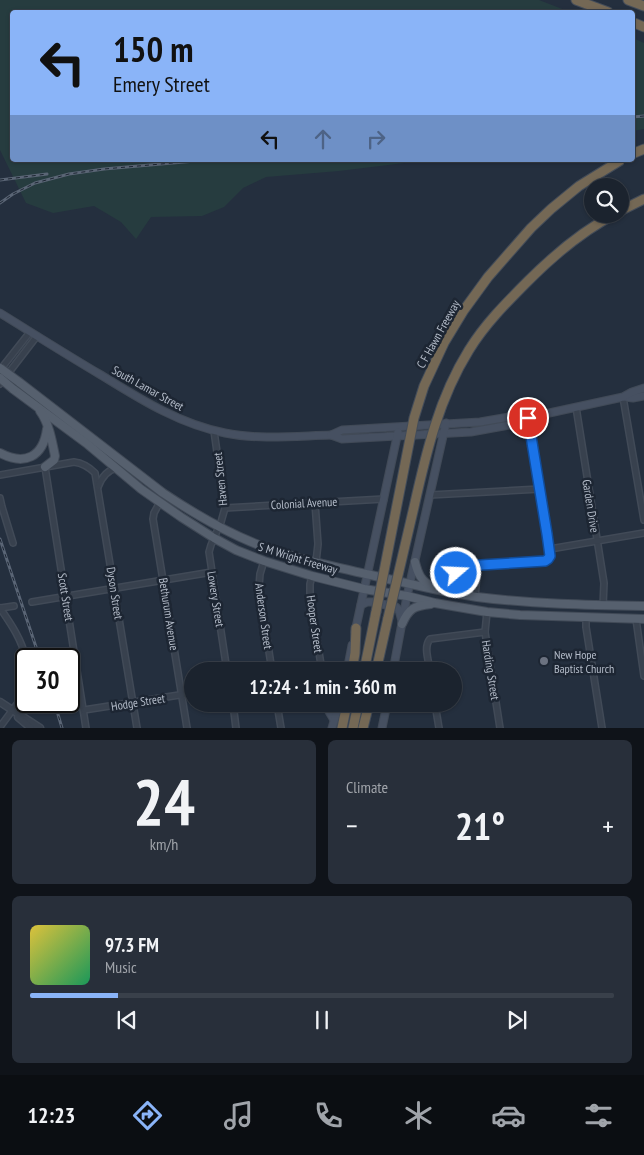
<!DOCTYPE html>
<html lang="en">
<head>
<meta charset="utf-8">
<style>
	body { margin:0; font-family:"PT Sans Narrow",sans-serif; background:#282f3a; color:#f1f3f6; height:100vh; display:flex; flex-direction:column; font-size:19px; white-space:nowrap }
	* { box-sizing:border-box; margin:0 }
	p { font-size:16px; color:#a0a4aa }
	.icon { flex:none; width:28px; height:28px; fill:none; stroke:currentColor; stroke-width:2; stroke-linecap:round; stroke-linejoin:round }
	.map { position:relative; height:728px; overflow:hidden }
	.sheet { display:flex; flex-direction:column; gap:12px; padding:12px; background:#0f1319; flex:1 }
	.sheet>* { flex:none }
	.hud { position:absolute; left:10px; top:10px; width:625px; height:152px; border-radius:5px; box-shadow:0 1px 4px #0004,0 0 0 1px #39404a; background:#8ab4f8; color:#111; overflow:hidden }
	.controls { position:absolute; left:584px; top:178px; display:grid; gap:10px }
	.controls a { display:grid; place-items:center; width:45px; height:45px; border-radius:50%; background:#1b232e; box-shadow:0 1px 4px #0004,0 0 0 1px #39404a; font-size:25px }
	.speed { position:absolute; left:15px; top:648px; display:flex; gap:10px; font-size:25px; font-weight:700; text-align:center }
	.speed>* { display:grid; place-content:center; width:65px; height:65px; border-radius:50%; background:#1b232e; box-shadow:0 1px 4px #0004,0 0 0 1px #39404a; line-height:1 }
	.speed .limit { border:2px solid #111; border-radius:8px; background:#fff; color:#111 }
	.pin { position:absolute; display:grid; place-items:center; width:42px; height:42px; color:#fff; margin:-21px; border:2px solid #fff; border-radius:50%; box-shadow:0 1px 5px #0007 }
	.me { position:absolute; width:55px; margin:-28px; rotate:71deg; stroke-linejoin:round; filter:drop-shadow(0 0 4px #0008) }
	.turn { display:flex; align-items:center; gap:18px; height:105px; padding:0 20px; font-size:22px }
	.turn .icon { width:65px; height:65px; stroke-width:2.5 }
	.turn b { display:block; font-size:35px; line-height:42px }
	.lanes { display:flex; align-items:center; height:48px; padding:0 20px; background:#0003; justify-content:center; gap:25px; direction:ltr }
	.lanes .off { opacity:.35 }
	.big { font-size:38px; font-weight:700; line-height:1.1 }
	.sheet .tile { flex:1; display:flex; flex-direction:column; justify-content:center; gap:8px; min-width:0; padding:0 18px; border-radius:8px; background:#282f3a }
	.sheet .dial { align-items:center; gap:0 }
	.dial b { font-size:65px; line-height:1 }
	.song { display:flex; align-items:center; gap:15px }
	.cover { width:60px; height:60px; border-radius:8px; background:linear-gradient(135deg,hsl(50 70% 55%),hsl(150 70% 35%)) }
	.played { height:5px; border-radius:2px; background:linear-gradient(90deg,#8ab4f8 15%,#39404a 15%) }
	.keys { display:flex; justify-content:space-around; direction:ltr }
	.heat { display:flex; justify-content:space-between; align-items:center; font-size:28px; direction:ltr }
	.sheet .tiles { flex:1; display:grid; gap:12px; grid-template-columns:1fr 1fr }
	.tile:last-child { grid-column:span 2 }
	.trip { position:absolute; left:184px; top:662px; width:278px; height:50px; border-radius:25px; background:#1b232e; box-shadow:0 1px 4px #0004,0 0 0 1px #39404a; font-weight:700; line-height:50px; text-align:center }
	.tabs { display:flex; height:80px; justify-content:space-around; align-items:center; background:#0b0e12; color:#a0a4aa }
	.tabs .icon { width:35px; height:35px }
	.tabs .selected { color:#8ab4f8 }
	.tabs b { font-size:22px; color:#f1f3f6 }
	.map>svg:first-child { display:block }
	.green { fill:#263c3f }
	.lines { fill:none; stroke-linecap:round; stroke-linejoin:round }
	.minor-casing { stroke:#414a57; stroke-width:8 }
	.tertiary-casing { stroke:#414a57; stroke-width:9 }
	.secondary-casing { stroke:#414a57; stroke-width:9 }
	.primary-casing { stroke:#414a57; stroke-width:10 }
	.motorway-casing { stroke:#434c59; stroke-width:11 }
	.minor { stroke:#38414e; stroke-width:5 }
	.tertiary { stroke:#38414e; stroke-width:6 }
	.secondary { stroke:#465061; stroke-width:7 }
	.primary { stroke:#56606e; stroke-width:8 }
	.motorway { stroke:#746855; stroke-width:9 }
	.rail-casing { stroke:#5a6575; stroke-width:3 }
	.rail { stroke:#1d2633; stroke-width:1; stroke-dasharray:4; stroke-linecap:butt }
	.primary-bridge-casing { stroke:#414a57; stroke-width:10; stroke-linecap:butt }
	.motorway-bridge-casing { stroke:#434c59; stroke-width:11; stroke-linecap:butt }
	.primary-bridge { stroke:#56606e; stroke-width:8 }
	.motorway-bridge { stroke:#746855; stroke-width:9 }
	.route-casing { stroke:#114b97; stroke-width:12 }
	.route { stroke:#1a73e8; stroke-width:9 }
	.worship-dot { fill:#6b7280; stroke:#1d2633; stroke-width:2 }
	.labels { text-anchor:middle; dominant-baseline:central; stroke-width:5; stroke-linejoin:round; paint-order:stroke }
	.street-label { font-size:12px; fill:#b4bcc9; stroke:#1d2633 }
	.poi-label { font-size:12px; fill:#b4bcc9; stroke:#1d2633; text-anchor:start }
</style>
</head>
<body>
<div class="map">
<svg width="644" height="728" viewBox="0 0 644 728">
	<rect width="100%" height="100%" fill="#242f3e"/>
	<g class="green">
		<polygon points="0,0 539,0 570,12 12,12 12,160 429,160 339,171 266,177 243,188 224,207 202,216 151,217 136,239 121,222 94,206 53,213 26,203 0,150"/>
		<polygon points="633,38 644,43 644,129 633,131"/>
	</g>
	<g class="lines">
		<defs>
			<g id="minor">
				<polyline points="0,370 30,332"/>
				<polyline points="0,384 37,336"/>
				<polyline points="623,397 644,520"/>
				<polyline points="576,407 604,583 603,606"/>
				<polyline points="214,431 225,508 221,522 211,545 209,552 227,671"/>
				<polyline points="45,467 86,728"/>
				<path d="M0,475L74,462C82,463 89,467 95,473L137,728"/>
				<path d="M98,487C101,479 107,470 117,468"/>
				<polyline points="430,495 540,489"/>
				<polyline points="0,498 2,507 13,543"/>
				<polyline points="160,502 154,513 153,519 187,728"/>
				<polyline points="315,503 318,544 316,562"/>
				<polyline points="225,508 384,499"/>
				<polyline points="550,549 644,533"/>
				<polyline points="264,561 260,574 259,587 272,671"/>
				<path d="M456,573L459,569L464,566L545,561C550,558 550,555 550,549L528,418"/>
				<polyline points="312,576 310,584 310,596 322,671"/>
				<polyline points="475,597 478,565"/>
				<polyline points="32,602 212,572"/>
				<path d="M0,608C11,624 22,640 26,659"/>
				<polyline points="0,608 14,606"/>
				<polyline points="487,612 485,632 500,728"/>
				<polyline points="586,617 586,627 602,728"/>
				<polyline points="636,619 644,676"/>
				<path d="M430,671C429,661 423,647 430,639L485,632"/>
				<polyline points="233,704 236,728"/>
				<polyline points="277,704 281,728"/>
				<polyline points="310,704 322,706 326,704"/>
				<polyline points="435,704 439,728"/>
				<polyline points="84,710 192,693"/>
				<polyline points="0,727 25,693 26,689"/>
			</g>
			<g id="tertiary">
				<polyline points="0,702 40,728"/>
				<polyline points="18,717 31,728"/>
			</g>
			<g id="secondary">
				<path d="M0,313C34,334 67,355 101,375C140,399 179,424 225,433C260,440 296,436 331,435"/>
				<polyline points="624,397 633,398 644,396"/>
				<polyline points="517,420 509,417 480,422 342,430 331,435 342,439 471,432 510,425 517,420 623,397 632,392 644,388"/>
				<polyline points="361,605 367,602 372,602 396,607 399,610 402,621"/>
				<polyline points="355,632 398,432"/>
				<polyline points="347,671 352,645"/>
				<polyline points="393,671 407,596 446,423"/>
				<polyline points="325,705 334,720"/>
				<polyline points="332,728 339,704"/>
				<polyline points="382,728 387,704"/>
			</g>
			<g id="primary">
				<path d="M19,382L163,493C196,515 230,535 267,548C299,560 333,566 366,574C403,582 440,592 477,597C533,604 588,605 644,606"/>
				<polyline points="13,389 86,443 141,489 181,517 214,538 236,550 264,561 312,576 364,589 407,596 435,603 487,612 520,615 644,619"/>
				<path d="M40,411C49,423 52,441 55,456L54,460L45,467"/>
				<path d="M0,453C25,466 43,457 47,429"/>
				<path d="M415,562C418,574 421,581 432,586"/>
				<path d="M402,624C409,608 414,606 431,604"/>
			</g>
			<g id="motorway">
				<polyline points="576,0 608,12"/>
				<polyline points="628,0 644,6"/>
				<polyline points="632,22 644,27"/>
				<polyline points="632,154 644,149"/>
				<polyline points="620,211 644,199"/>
				<polyline points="352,671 355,653 356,628"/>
				<polyline points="364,671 376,612"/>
				<polyline points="376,671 388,618"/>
				<polyline points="342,728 347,704"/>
				<polyline points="353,728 358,704"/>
				<polyline points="363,728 369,704"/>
			</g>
		</defs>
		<use href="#minor" class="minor-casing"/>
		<use href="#tertiary" class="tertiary-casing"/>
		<use href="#secondary" class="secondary-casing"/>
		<use href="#primary" class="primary-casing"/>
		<use href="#motorway" class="motorway-casing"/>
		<use href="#minor" class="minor"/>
		<use href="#tertiary" class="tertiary"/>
		<use href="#secondary" class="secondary"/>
		<use href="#primary" class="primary"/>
		<use href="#motorway" class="motorway"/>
		<defs>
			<g id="rail">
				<polyline points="632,117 644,116"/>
				<polyline points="0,180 47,174"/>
				<polyline points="0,203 13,194 35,183 69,174 104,169 207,160"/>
				<polyline points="0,539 40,659"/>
				<polyline points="54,701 62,728"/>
			</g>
		</defs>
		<use href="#rail" class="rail-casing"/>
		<use href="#rail" class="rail"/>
		<defs>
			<g id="primary-bridge">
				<polyline points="0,368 19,382"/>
				<polyline points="0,378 13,389"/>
			</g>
			<g id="motorway-bridge">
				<polyline points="376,612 414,418 424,386 444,343 464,310 488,277 531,228 551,209 579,186 621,160"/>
				<path d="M388,618C397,581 405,544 414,507C426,453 439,398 469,350C485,324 506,303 528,281C554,255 582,231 615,214"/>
			</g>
		</defs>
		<use href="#primary-bridge" class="primary-bridge-casing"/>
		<use href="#motorway-bridge" class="motorway-bridge-casing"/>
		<use href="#primary-bridge" class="primary-bridge"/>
		<use href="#motorway-bridge" class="motorway-bridge"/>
	</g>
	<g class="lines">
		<defs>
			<polyline id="route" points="456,573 459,568 464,566 545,561 548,559 550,556 547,534 528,418"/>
		</defs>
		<use href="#route" class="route-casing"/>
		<use href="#route" class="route"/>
	</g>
	<circle class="worship-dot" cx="544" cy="661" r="5"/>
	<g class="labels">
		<g class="street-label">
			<text transform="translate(438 334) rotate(-61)">C F Hawn Freeway</text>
			<text transform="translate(148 388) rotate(29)">South Lamar Street</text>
			<text transform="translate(220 479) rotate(-96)">Haven Street</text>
			<text transform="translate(304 503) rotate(-3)">Colonial Avenue</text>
			<text transform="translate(591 506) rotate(81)">Garden Drive</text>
			<text transform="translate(298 558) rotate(17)">S M Wright Freeway</text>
			<text transform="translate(115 593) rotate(81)">Dyson Street</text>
			<text transform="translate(66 597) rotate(81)">Scott Street</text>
			<text transform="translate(216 599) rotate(81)">Lowery Street</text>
			<text transform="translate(169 614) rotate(81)">Bethurum Avenue</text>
			<text transform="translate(264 616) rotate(82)">Anderson Street</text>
			<text transform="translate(315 624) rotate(82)">Hooper Street</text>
			<text transform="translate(491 670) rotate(81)">Harding Street</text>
			<text transform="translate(138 702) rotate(-9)">Hodge Street</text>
		</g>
		<g class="poi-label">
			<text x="554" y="654">New Hope<tspan x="554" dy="14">Baptist Church</tspan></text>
		</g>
	</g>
</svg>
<div class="controls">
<a><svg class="icon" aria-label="search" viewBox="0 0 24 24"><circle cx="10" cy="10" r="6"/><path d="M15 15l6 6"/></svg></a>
</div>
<div class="speed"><div class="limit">30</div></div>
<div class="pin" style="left:528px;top:418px;background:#d93025"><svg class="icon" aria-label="arrive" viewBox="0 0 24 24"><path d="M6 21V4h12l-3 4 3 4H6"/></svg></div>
<svg class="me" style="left:456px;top:573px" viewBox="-20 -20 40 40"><circle r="17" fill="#1a73e8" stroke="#fff" stroke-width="3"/><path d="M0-11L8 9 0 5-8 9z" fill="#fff"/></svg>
<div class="trip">12:24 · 1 min · 360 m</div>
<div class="hud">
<div class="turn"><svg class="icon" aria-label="left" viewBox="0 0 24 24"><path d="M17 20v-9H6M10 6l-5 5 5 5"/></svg><div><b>150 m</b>Emery Street</div></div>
<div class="lanes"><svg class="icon" aria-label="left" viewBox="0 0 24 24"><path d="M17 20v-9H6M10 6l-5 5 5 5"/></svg><svg class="icon off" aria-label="ahead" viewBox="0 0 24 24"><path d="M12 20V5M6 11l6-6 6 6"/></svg><svg class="icon off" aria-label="right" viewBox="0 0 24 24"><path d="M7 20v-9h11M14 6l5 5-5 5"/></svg></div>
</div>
</div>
<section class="sheet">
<div class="tiles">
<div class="tile dial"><b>24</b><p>km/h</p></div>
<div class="tile"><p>Climate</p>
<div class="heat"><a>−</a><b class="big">21°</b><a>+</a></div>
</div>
<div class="tile">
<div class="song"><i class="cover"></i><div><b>97.3 FM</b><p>Music</p></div></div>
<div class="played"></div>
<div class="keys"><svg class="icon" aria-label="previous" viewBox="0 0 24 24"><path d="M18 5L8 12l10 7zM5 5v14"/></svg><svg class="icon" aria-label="pause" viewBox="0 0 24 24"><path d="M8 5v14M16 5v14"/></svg><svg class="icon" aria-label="next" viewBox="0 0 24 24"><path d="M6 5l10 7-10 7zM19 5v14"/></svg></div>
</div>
</div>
</section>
<nav class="tabs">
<b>12:23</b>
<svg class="icon selected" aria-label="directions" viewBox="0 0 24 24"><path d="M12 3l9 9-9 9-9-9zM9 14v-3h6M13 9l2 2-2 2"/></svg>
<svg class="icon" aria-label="music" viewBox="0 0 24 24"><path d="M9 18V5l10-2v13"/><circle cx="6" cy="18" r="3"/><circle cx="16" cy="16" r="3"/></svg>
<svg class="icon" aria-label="phone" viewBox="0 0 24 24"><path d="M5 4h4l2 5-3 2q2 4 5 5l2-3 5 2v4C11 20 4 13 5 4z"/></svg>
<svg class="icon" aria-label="climate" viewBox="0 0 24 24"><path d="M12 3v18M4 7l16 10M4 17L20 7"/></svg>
<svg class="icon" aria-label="car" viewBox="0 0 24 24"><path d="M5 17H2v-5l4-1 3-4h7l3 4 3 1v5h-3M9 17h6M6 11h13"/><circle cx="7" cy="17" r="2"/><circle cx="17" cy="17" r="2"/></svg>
<svg class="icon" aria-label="filters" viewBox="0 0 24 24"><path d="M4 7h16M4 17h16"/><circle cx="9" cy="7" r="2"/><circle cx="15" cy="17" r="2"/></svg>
</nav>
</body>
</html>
